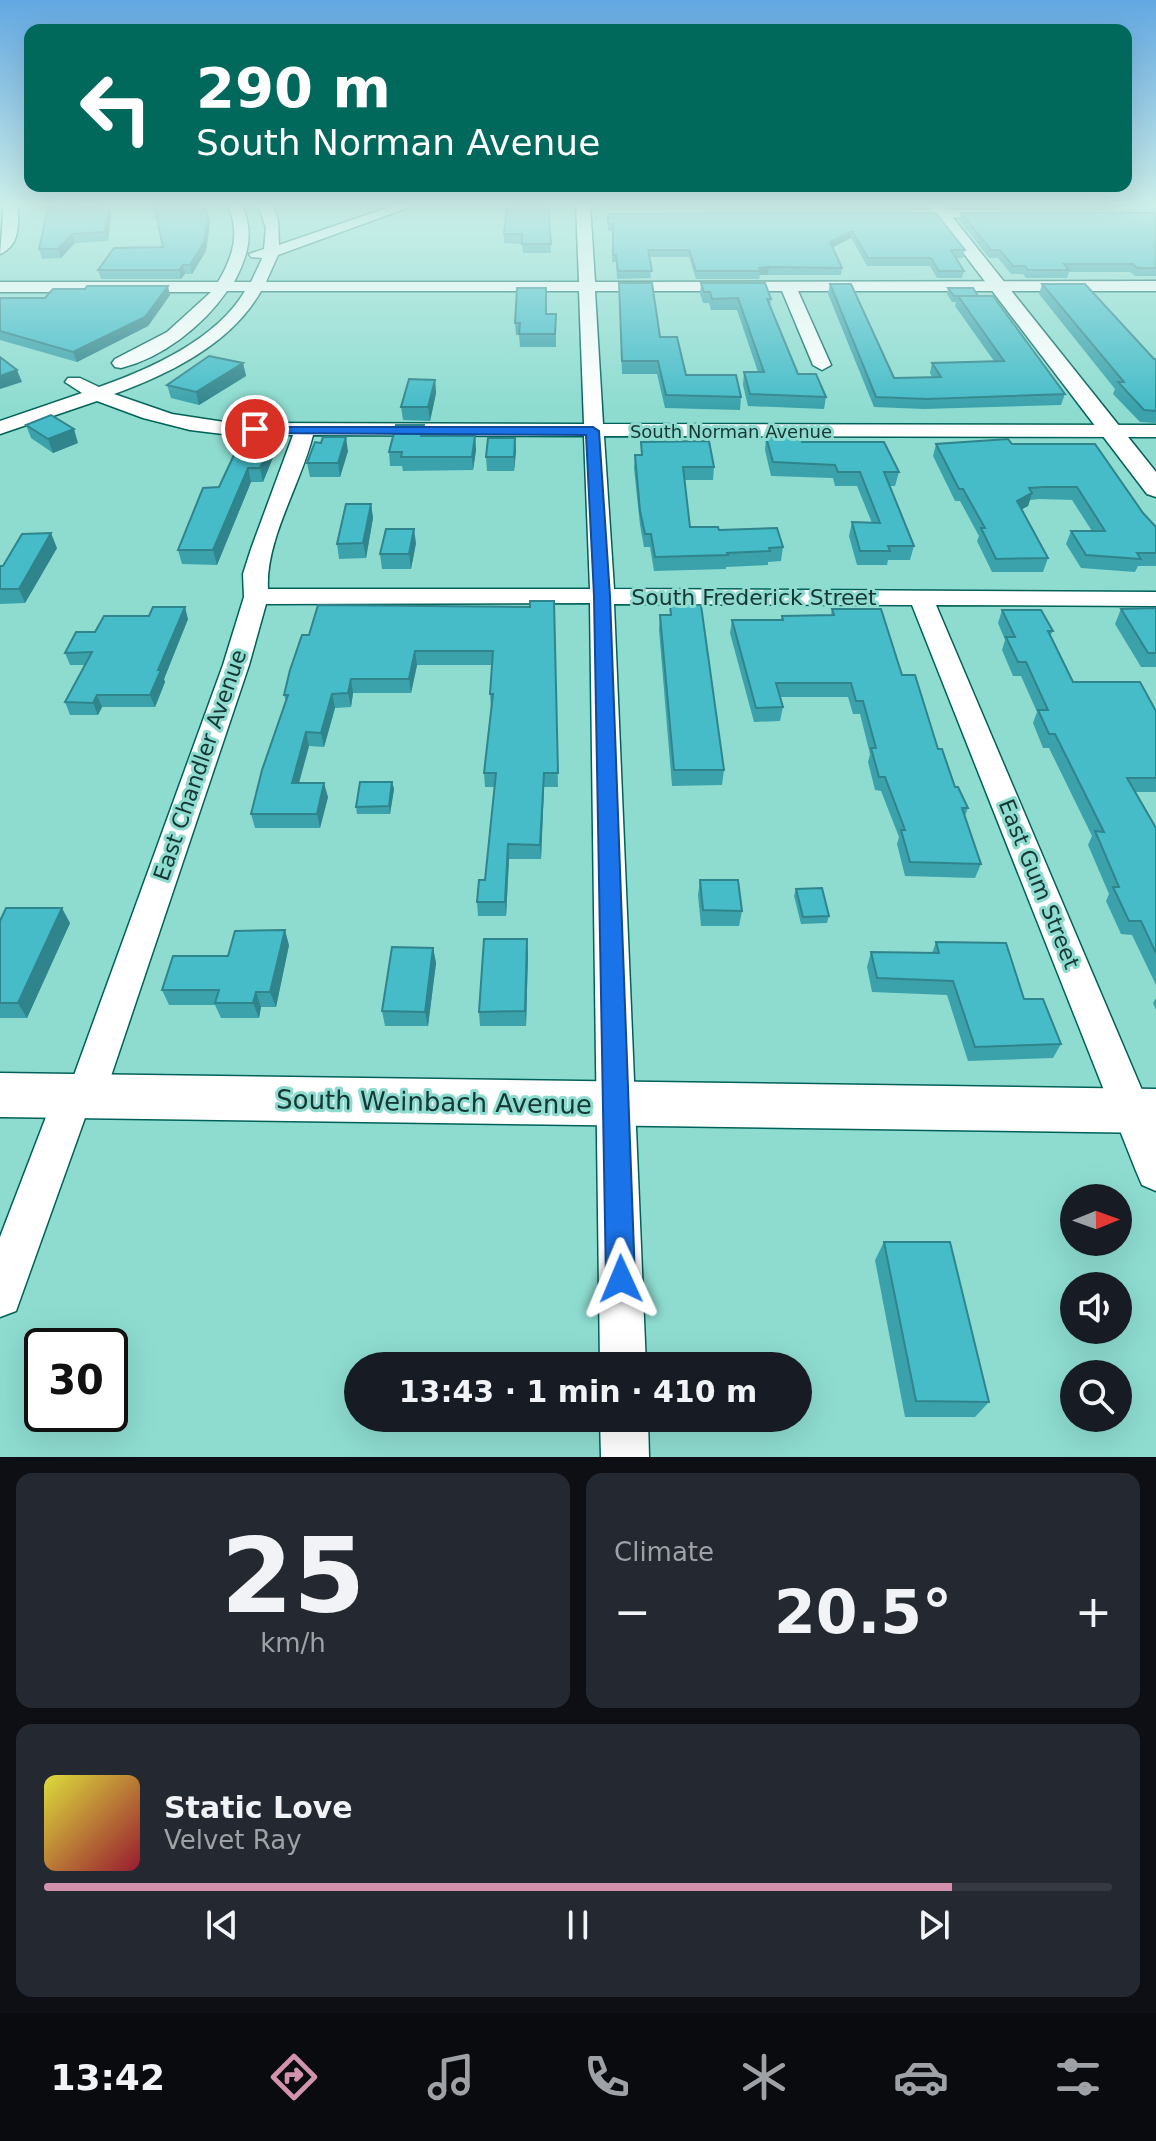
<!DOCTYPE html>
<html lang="en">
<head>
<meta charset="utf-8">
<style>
	body { margin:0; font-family:"DejaVu Sans",sans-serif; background:#242831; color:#f1f3f6; height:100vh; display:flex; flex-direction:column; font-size:30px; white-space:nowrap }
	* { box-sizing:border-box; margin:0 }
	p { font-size:26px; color:#9ea1a6 }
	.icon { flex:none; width:44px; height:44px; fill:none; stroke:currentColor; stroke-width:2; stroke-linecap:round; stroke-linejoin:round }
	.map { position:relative; height:1457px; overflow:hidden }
	.panel { display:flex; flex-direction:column; gap:16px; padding:16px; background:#0d0f14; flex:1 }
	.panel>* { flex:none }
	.hud { position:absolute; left:24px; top:24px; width:1108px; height:168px; border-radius:16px; box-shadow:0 8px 32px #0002; background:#00695c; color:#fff; overflow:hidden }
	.needle { width:52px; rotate:89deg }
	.tools { position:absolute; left:1060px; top:1184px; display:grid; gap:16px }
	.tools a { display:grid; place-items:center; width:72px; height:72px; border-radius:50%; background:#171b24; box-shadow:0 8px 32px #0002; font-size:40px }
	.speed { position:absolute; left:24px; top:1328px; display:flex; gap:16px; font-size:40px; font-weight:700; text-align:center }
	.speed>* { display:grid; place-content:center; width:104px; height:104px; border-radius:50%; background:#171b24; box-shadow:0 8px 32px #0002; line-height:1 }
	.speed .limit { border:4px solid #111; border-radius:12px; background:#fff; color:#111 }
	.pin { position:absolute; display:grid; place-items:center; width:68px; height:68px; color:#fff; margin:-34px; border:4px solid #fff; border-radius:50%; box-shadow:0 2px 8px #0007 }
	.me { position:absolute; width:88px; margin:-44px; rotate:359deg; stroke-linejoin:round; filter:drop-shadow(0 0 6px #0008) }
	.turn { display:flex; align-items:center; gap:28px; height:168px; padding:0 40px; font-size:36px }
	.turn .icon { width:104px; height:104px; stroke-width:2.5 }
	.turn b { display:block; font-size:56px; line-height:68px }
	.big { font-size:60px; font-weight:700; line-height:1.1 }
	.panel .tile { flex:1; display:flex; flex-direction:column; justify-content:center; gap:12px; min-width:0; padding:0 28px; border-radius:16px; background:#242831 }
	.panel .dial { align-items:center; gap:0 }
	.dial b { font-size:104px; line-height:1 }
	.song { display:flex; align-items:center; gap:24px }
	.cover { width:96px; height:96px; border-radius:12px; background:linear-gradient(135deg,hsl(60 70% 55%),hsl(350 70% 35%)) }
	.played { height:8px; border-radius:4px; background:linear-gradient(90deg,#d292ad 85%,#363941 85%) }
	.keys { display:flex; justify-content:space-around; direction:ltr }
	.heat { display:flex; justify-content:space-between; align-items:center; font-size:44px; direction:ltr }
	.panel .tiles { flex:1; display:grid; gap:16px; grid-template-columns:1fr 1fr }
	.tile:last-child { grid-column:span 2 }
	.trip { position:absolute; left:344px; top:1352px; width:468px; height:80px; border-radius:40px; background:#171b24; box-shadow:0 8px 32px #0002; font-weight:700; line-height:80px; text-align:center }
	.tab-bar { display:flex; height:128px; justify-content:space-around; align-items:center; background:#090b0e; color:#9ea1a6 }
	.tab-bar .icon { width:56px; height:56px }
	.tab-bar .selected { color:#d292ad }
	.tab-bar b { font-size:36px; color:#f1f3f6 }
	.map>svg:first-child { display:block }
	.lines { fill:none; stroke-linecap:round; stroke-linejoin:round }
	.minor-casing { stroke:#006158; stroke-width:3 }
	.tertiary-casing { stroke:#006158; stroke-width:3 }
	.minor { fill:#fff; fill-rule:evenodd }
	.tertiary { fill:#fff; fill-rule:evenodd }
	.wall { fill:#3ba2ac }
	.shaded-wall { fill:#30848c }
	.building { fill:#45bcc8; stroke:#30848c; stroke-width:2 }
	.route { fill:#1a73e8; stroke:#114b97; stroke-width:2 }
	.labels { text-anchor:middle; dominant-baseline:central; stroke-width:6; stroke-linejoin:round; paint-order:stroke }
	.far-street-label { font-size:18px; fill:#163733; stroke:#8edcd0 }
	.street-label { font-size:22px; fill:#163733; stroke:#8edcd0 }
	.near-street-label { font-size:26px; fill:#163733; stroke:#8edcd0 }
</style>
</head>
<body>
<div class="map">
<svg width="1156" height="1457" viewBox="0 0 1156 1457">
	<rect width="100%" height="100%" fill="#8edcd0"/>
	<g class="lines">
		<defs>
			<g id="minor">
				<path d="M4,204H18C18,224 21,245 0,254Z"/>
				<path d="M227,204H241C255,232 248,256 234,282H251L261,261L262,258L251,257L249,254L264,249L266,228L258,204H272L278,220L279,245L398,204H418L278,255L266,282H579L576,204H590L595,282L1156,281V291H798L831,365L822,370L813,365L782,291H595L603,424L1156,425V437L604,436L614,589L1156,592V606L936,605L1156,1123V1191L1142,1185L1136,1171L912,605L614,604L646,1366H600L590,603L266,604L249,665L104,1097L99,1110L86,1115L16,1311L0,1317V1237L59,1083L73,1078L223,665L244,597L243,574L251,549L293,435H231L190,430L143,418L97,401L0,434V421L82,393L65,382L68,378H80L99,387C150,369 216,340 245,291H227C203,326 162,358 121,368L115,367L112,363L115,359L167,332L211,292H0V282H218C233,257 241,232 227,204ZM261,291H579L584,424L231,423L172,414L114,394C169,374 231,344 261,291ZM313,435L584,436L590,589H268C265,540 301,484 313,435Z"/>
				<polygon points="999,210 1004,211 1004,217 913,218 906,214 913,210"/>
				<polygon points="600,1418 648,1418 649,1457 601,1457"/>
			</g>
			<g id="tertiary">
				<polygon points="926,204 942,204 1156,472 1156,497 1147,494"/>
				<polygon points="0,1073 1156,1089 1156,1133 0,1117"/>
			</g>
		</defs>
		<use href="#minor" class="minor-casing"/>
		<use href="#tertiary" class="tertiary-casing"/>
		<use href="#minor" class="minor"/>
		<use href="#tertiary" class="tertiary"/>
	</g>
	<g class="wall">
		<polygon points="548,204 551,253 523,253 522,244 504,243 504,234 514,210"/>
		<polygon points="607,204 925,204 924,206 608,207"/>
		<polygon points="945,204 1156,204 1156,206 948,206"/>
		<polygon points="109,206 111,214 108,241 75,243 61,258 42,259 39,249 79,208"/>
		<polygon points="936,213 965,250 963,258 956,258 964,271 962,278 937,278 930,266 867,266 851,238 833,247 842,268 841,275 760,275 759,279 696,279 689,257 649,257 651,278 617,279 616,262 612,262 613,231 608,231 608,214"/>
		<polygon points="961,213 1156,213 1156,276 1135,276 1130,272 1069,272 1067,278 1026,278 1023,274 1011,274 998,258 989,258 959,220"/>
		<polygon points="208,215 210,223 206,251 192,274 185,274 181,279 101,279 98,270 163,247"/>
		<polygon points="619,283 660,337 686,375 741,397 740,410 665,408 657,374 622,374"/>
		<polygon points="701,283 771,299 770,307 798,374 826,397 824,409 748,406 743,385 744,372 758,372 737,310 711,310 709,303 703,303 700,294"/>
		<polygon points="830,284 894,378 932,377 930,373 932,363 994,361 955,306 956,302 952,302 947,294 948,288 978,296 1065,394 1061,405 924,409 874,407 828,294"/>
		<polygon points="1042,284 1154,359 1156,359 1156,423 1140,422 1113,394 1115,389 1039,294"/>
		<polygon points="170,295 148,326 77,362 0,340 0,298"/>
		<polygon points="546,314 556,314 556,347 520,347 519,335 516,335 515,323"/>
		<polygon points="243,363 246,376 199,405 171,398 167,385"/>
		<polygon points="435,380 436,393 430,421 403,420 401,407"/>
		<polygon points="26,425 78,443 53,453 31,438"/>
		<polygon points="424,425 425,436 475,436 476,450 473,470 403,471 402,466 390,466 389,452"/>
		<polygon points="766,437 802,442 899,472 895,486 890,486 914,546 910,560 888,560 887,565 857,565 849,536 852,522 872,523 857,486 835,486 833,478 771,476 765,450"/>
		<polygon points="515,438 516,451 514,471 487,471 486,457"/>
		<polygon points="241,440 276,450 263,482 251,482 217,565 182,564 178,550 219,487"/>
		<polygon points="641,442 714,467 713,480 685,480 690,527 719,530 783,547 781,561 768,562 768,565 726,567 726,569 654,571 650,547 644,547 640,525 634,468 635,455 641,455"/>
		<polygon points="936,444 1012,444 1143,513 1156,527 1156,566 1138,566 1135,572 1081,568 1066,544 1071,531 1092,531 1072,500 1039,499 1030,500 1028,506 1022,509 1048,558 1043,572 992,572 977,541 979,536 960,501 955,501 933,456"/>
		<polygon points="348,451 340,477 310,477 307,463"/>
		<polygon points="371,504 373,518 366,558 339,559 337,544"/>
		<polygon points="416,543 411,569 382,569 380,554"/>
		<polygon points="57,548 25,603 0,604 0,566"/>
		<polygon points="554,601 558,787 544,787 541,859 509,859 506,916 478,916 477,902 485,880 495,787 485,787 484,773 491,708 490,694 492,665 417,665 411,693 353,693 351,707 335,708 324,747 309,746 299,783 328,797 320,828 255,828 251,814 286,702 284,695 309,635 530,607"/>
		<polygon points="670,605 724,770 722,785 672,786 659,630 660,615 670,615"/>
		<polygon points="1156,608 1156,667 1141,667 1115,624 1121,609"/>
		<polygon points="832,609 902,675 955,787 968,808 965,816 981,864 975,878 905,876 897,844 899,837 881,791 875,790 868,762 870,754 860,714 853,714 848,697 780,697 783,707 780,721 754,722 730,633 732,620 781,620 782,616 831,615"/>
		<polygon points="1002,610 1053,631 1050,636 1073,682 1156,711 1156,792 1135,792 1156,828 1156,985 1132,935 1121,934 1106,901 1109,894 1088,845 1092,836 1049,748 1043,748 1033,723 1037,712 1021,676 1013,676 1002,650 1005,640 998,623"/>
		<polygon points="188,619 164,679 165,682 155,707 102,707 98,715 70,715 65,702 85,665 70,665 65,653 95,632"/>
		<polygon points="392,782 394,789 390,814 357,814 356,807"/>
		<polygon points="700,880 742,911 739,926 701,926 698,895"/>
		<polygon points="796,889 829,916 827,923 801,924 794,896"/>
		<polygon points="0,921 70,923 27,1018 0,1018"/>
		<polygon points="936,942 1024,999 1061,1044 1053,1058 968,1061 947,995 872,992 867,967 871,952 932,953"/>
		<polygon points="289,945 276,1007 261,1007 259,1018 221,1018 215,1005 169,1005 162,990 228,956"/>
		<polygon points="433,948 436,963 428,1026 385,1026 382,1011"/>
		<polygon points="528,954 526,1026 480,1026 479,1012"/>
		<polygon points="1156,998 1156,1010 1153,1003"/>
		<polygon points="884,1242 989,1402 975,1417 905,1417 875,1260"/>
	</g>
	<g class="shaded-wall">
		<polygon points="109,206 111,214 108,241 105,232"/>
		<polygon points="208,215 210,223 206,251 192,274 190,265"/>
		<polygon points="852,231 851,238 829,249 830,242"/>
		<polygon points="72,234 75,243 61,258 58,249"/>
		<polygon points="183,265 185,274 181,279 179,270"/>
		<polygon points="769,267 768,275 760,275 759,268"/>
		<polygon points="168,286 170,295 148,326 77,362 73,352"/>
		<polygon points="243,363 246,376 199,405 196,392"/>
		<polygon points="17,370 22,382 0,389 0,376"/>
		<polygon points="435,380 436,393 430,421 428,407"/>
		<polygon points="74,429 78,443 53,453 48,439"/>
		<polygon points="475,436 476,450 473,470 472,457"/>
		<polygon points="274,437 276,450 263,482 260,468"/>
		<polygon points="346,437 348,451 340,477 338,463"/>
		<polygon points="515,438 516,451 514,471 514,457"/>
		<polygon points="248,468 251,482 217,565 213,550"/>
		<polygon points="1032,493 1028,506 1013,514 1017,501"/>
		<polygon points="371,504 373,518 366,558 363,543"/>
		<polygon points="414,529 416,543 411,569 409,554"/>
		<polygon points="51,533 57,548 25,603 19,589"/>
		<polygon points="185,607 188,619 164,679 165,682 155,707 150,695 158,670"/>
		<polygon points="415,651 417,665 411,693 409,679"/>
		<polygon points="351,679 353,693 351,707 348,693"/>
		<polygon points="332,694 335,708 324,747 321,733"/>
		<polygon points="97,695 102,707 98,715 93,703"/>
		<polygon points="306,732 309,746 295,797 292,783"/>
		<polygon points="544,773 544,787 541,859 540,845"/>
		<polygon points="392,782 394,789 390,814 389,806"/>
		<polygon points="324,783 328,797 320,828 317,814"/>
		<polygon points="508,844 509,859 506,916 505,902"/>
		<polygon points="62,908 70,923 27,1018 18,1003"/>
		<polygon points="285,930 289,945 276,1007 270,992"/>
		<polygon points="527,939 528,954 526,1026 525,1011"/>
		<polygon points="433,948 436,963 428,1026 425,1012"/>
		<polygon points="256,992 261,1007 259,1018 253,1003"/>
	</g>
	<g class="building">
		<polygon points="49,204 78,204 79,208 109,206 105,232 72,234 58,249 39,249"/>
		<polygon points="154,204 202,204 208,215 204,242 190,265 183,265 179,270 98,270 114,248 163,247"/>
		<polygon points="514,204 548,204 551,244 522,244 522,234 504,234 507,208 514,210"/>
		<polygon points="936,213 965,250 951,250 964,271 939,271 931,258 868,258 852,231 830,242 842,268 769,267 759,268 760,271 696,271 689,250 648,250 652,271 618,271 616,255 613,255 613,224 608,224 608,214"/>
		<polygon points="961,213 1156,213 1156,268 1137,268 1133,264 1064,264 1069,270 1028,270 1025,266 1013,266 1000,250 991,250"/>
		<polygon points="619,283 652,283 660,337 677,337 686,375 736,375 741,397 666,395 658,361 622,361"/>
		<polygon points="701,283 765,283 771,299 767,299 798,374 816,374 826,397 750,394 744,372 764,372 738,298 712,299 710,292 704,292"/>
		<polygon points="830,284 851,284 894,378 941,377 932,363 1004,361 958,296 993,296 1065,394 927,399 876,397"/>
		<polygon points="1042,284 1085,284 1154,359 1156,359 1156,411 1144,410 1118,382 1124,382"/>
		<polygon points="87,286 168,286 145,317 73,352 0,331 0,298 45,298 53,289 85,289"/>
		<polygon points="517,288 546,288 546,314 556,314 555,334 519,334 520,323 515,323"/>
		<polygon points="948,288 973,288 978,296 954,296"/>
		<polygon points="209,356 243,363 196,392 167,385"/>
		<polygon points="0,357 17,370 0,376"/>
		<polygon points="409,379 435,380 428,407 401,407"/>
		<polygon points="51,415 74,429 48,439 26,425"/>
		<polygon points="396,425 424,425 421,436 475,436 472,457 401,457 402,452 389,452"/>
		<polygon points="247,437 274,437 260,468 248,468 213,550 178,550 203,488 219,487 241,440 245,441"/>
		<polygon points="323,437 346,437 338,463 307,463 315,442 321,443"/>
		<polygon points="766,437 800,437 802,442 884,442 899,472 884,472 914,546 888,546 890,551 860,551 852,522 880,523 860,472 838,472 835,465 773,462"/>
		<polygon points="488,438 515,438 514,457 486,457"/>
		<polygon points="1008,439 1012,444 1095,444 1143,513 1156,527 1156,553 1137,553 1141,559 1086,555 1071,531 1105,531 1077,487 1044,487 1029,488 1032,493 1017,501 1048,558 996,559 981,528 985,528 963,489 959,489 936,444"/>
		<polygon points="709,441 714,467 683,467 690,527 718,527 719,530 777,528 783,547 769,548 770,551 727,553 728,555 655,557 651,534 645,534 640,511 635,455 642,455 641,442"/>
		<polygon points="346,504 371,504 363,543 337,544"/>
		<polygon points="386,529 414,529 409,554 380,554"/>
		<polygon points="51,533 19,589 0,589 0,566 3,566 22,534"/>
		<polygon points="530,601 554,601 558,773 544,773 540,845 508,844 505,902 477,902 479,880 485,880 496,773 484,773 493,694 490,694 493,651 415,651 409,679 351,679 348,693 332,694 321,733 306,732 292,783 324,783 317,814 251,814 262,770 288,695 284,695 290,670 302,635 309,635 318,605 530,607"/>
		<polygon points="670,605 701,605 724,770 674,770 660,615 671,615"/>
		<polygon points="153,607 185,607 158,670 161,670 150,695 97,695 93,703 65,702 92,652 65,653 76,632 95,632 104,616 149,616"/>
		<polygon points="1156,608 1156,653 1148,653 1121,609"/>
		<polygon points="832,609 881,609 902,675 915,675 938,749 942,749 955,787 958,787 968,808 962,808 981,864 910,862 901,830 905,830 885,777 879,777 871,748 876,748 863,701 856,701 851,683 776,683 783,707 756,708 732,620 783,620 782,616 834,615"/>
		<polygon points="1002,610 1041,610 1053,631 1048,631 1073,682 1140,682 1156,711 1156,778 1127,778 1156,828 1156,953 1141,921 1129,921 1113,887 1119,887 1095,831 1104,832 1055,734 1049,734 1038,710 1048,710 1026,662 1018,662 1006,637 1015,637"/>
		<polygon points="360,782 392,782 389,806 356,807"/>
		<polygon points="700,880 738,880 742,911 703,910"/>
		<polygon points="822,888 829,916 803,917 796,889"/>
		<polygon points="6,908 62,908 18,1003 0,1003 0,921"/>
		<polygon points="285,930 270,992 256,992 253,1003 215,1003 219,990 162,990 173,956 228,956 235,931"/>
		<polygon points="484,939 527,939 525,1011 479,1012"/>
		<polygon points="936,942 1006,943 1024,999 1043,999 1061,1044 975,1047 953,981 877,978 871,952 939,953"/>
		<polygon points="392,947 433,948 425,1012 382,1011"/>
		<polygon points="884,1242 950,1242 989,1402 916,1401"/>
	</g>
	<linearGradient id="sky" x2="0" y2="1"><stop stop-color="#63a8e2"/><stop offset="0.5" stop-color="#ccefea"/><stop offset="1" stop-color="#ccefea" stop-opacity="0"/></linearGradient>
	<rect width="1156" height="408" fill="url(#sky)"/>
	<polygon class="route" points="251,427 593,427 599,431 610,596 635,1279 631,1289 621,1293 611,1289 606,1279 594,596 586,435 255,433 249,429"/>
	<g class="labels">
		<g class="far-street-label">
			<text x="731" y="431">South Norman Avenue</text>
		</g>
		<g class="street-label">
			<text x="754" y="597">South Frederick Street</text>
			<text transform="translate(200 765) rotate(-71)">East Chandler Avenue</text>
			<text transform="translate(1039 884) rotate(68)">East Gum Street</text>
		</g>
		<g class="near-street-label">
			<text transform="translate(434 1102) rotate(1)">South Weinbach Avenue</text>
		</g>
	</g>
</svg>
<div class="tools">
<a><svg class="needle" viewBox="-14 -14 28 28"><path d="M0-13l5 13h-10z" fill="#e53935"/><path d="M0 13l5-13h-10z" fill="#9ea1a6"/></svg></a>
<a><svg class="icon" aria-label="sound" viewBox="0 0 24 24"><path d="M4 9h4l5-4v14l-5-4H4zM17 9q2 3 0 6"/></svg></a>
<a><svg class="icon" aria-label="search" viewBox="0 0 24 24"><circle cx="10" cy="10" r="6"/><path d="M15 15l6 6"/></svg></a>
</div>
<div class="speed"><div class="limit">30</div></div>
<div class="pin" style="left:255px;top:429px;background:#d93025"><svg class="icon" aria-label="arrive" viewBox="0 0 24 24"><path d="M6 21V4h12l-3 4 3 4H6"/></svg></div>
<svg class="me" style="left:621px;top:1279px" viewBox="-20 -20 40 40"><path d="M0-17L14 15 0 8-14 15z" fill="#1a73e8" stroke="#fff" stroke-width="4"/></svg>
<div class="trip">13:43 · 1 min · 410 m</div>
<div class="hud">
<div class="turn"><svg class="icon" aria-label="left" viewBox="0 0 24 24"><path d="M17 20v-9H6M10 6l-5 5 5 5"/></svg><div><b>290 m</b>South Norman Avenue</div></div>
</div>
</div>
<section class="panel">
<div class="tiles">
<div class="tile dial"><b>25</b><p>km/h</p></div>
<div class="tile"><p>Climate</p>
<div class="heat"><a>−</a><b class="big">20.5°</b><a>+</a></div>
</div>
<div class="tile">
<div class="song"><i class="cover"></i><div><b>Static Love</b><p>Velvet Ray</p></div></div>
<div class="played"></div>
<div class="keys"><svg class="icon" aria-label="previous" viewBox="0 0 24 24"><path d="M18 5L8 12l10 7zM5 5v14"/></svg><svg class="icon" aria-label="pause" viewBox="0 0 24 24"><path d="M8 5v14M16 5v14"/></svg><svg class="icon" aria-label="next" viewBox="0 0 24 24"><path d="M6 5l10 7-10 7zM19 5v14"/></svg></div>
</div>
</div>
</section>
<nav class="tab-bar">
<b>13:42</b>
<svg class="icon selected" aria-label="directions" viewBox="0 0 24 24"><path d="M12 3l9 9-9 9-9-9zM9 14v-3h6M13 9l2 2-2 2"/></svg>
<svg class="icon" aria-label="music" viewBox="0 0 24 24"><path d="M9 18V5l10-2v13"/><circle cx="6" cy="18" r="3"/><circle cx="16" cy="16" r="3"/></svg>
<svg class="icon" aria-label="phone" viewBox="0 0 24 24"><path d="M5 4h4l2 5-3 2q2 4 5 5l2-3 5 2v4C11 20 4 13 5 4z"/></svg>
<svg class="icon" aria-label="climate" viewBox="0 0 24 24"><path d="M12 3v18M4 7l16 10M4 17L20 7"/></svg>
<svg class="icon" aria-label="car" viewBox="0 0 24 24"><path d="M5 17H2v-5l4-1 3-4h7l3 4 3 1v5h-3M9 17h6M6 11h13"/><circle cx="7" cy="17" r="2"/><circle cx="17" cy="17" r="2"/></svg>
<svg class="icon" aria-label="filters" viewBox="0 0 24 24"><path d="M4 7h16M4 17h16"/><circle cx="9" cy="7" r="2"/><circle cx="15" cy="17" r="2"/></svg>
</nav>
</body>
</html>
